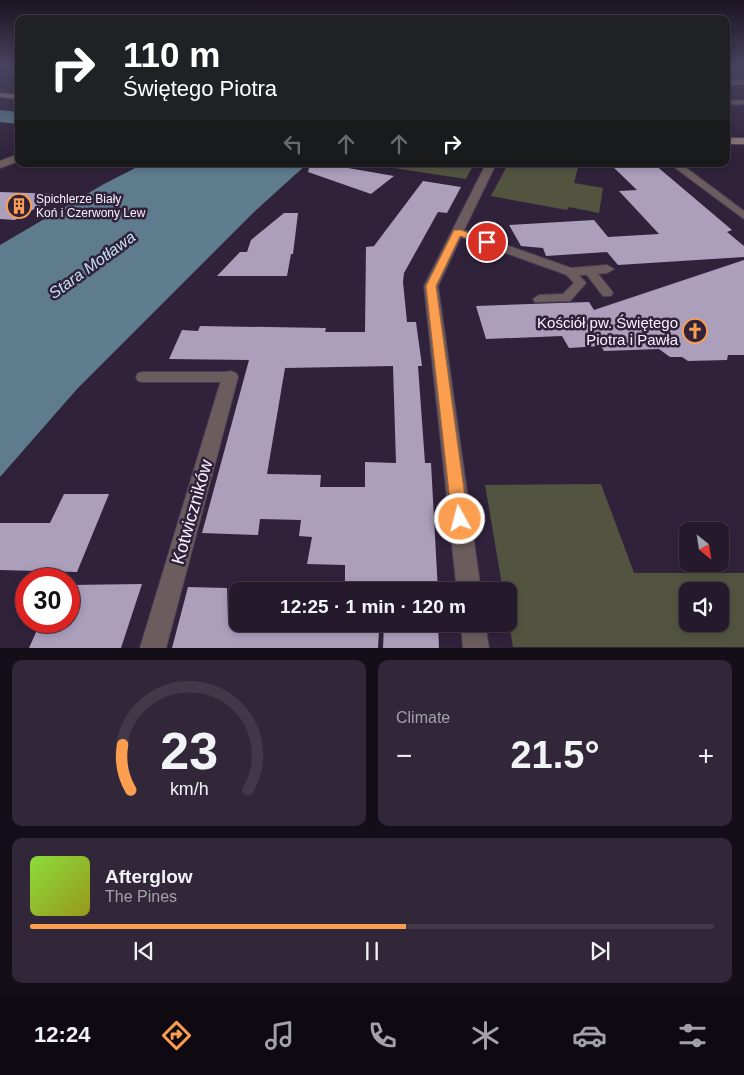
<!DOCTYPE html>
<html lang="en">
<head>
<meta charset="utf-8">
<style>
	body { margin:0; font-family:Arial,sans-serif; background:#312738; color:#f1f3f6; height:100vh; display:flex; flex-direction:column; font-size:19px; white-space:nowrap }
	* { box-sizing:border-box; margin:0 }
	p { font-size:16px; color:#a3a1a9 }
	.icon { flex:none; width:28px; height:28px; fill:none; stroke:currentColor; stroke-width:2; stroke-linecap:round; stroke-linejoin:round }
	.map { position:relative; height:648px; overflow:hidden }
	.side { display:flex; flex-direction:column; gap:12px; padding:12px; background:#140e18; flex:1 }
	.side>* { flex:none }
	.hud { position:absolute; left:15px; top:15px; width:715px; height:152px; border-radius:10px; box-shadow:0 2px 8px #0003,0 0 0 1px #423848; background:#202124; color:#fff; overflow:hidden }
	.needle { width:32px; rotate:150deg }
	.buttons { position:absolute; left:679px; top:522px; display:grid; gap:10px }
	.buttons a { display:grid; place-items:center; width:50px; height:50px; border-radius:10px; background:#251a2c; box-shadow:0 2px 8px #0003,0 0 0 1px #423848; font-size:25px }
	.speed { position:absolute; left:15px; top:568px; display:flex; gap:10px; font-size:25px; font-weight:700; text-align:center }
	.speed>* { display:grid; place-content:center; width:65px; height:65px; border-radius:50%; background:#251a2c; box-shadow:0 2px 8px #0003,0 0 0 1px #423848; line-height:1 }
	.speed .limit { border:8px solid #d22; background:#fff; color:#111 }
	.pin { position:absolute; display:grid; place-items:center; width:42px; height:42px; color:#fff; margin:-21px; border:2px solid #fff; border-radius:50%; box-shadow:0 1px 5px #0007 }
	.me { position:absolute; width:55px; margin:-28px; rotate:353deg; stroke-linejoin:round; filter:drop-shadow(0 0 4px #0008) }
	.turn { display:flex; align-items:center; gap:18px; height:105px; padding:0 25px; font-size:22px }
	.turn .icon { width:65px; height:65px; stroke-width:2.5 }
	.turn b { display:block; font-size:35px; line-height:42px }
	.lanes { display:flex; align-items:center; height:48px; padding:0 25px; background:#0003; justify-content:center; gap:25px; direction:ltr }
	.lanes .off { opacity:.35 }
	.big { font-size:38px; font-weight:600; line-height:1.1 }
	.side .tile { flex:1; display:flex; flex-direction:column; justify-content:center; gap:8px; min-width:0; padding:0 18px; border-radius:10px; background:#312738 }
	.side .dial { align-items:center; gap:0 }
	.dial svg { height:130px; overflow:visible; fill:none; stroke:#423848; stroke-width:7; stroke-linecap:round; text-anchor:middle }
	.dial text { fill:#f1f3f6; stroke:none }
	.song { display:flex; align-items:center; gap:15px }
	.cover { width:60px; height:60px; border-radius:8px; background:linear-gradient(135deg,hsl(90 70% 55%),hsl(60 70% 35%)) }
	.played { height:5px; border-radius:2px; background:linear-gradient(90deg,#fb9e50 55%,#423848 55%) }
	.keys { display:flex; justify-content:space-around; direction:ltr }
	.heat { display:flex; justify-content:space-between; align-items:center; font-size:28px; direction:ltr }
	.side .tiles { flex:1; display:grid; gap:12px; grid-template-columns:1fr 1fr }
	.tile:last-child { grid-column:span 2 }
	.trip { position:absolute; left:229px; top:582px; width:288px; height:50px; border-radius:10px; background:#251a2c; box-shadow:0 2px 8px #0003,0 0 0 1px #423848; font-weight:600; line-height:50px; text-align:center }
	.tab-bar { display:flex; height:80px; justify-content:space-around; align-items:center; background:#0f0a12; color:#a3a1a9 }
	.tab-bar .icon { width:35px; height:35px }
	.tab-bar .active { color:#fb9e50 }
	.tab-bar b { font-size:22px; color:#f1f3f6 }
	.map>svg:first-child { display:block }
	.green { fill:#535440; fill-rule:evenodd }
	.water { fill:#5e7c8e }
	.building { fill:#ab9fbc; fill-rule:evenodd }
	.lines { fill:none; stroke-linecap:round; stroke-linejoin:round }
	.lane-casing { stroke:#4d3f56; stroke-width:2 }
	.street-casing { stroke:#4d3f56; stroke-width:2 }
	.secondary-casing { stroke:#4d3f56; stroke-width:2 }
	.lane { fill:#6b5c5d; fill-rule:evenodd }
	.street { fill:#6b5c5d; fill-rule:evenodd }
	.secondary { fill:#907879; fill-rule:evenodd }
	.route { fill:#fb9e50; stroke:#a36734 }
	.labels { text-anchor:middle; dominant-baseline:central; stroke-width:5; stroke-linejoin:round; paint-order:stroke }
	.far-poi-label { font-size:12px; fill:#f9f1fe; stroke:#31223b; text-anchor:start }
	.poi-label { font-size:15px; fill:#f9f1fe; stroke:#31223b; text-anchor:end }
	.water-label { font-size:16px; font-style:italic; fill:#c1e2f7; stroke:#31223b }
	.near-street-label { font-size:18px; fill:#f9f1fe; stroke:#31223b }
</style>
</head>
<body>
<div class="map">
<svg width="744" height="648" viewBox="0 0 744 648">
	<rect width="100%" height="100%" fill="#31223b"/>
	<g class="green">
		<polygon points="367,164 474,164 466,179"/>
		<polygon points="508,164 579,164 574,183 603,188 599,213 569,207 567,210 491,196"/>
		<path d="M601,484L634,573H744V647H513L508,617V591H503L485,485ZM720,591V624H688V591Z"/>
	</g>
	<g class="water">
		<polygon points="0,110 19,112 19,124 0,122"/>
		<polygon points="143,164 307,164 255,211 77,389 0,477 0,245 104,184"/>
	</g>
	<g class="building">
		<polygon points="310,164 325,164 394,176 371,194 308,172"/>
		<polygon points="610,164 654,164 732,230 727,232 744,246 744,257 618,265 607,252 546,256 543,248 521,246 509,225 594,220 608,237 659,234 619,191 637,190"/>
		<path d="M423,181L461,187L447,213L438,212L404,273L403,282L407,322H416L422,366H418L425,463H431L438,591H384L385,586L345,590V565L307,564L312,537L299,536L301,520L260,519L258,535L202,533L249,360L169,359L182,330L198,331L200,326L326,328L325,332H365L366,247L374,246ZM393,366L396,463L365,462V487H320L321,475L267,474L285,368Z"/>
		<polygon points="0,192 60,194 15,220 0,219"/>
		<polygon points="284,213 298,213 293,254 291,254 287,276 217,276 240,252 247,252 251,240"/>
		<polygon points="744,260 744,355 728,355 727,360 688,361 682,357 670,357 659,349 604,351 601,346 569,348 562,336 486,339 476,306 589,302 594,310"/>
		<polygon points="64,494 109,494 77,572 0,570 0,523 50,523"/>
		<polygon points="142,584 121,648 29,648 41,621 69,621 69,585"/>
		<polygon points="188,587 227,588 228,621 237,621 236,626 295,628 295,624 337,625 336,630 379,631 378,648 172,648"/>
		<polygon points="384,624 438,624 439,648 383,648"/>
	</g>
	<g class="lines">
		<defs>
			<g id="lane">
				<polygon points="744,100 744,104 726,105 726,101"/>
				<polygon points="589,267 593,268 611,290 613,293 611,296 603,296 583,270"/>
				<polygon points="570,269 574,270 586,283 570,301 535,302 533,299 539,295 563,294 574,283 564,272"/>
				<polygon points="143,372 230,372 235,373 237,377 235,381 230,382 143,382 138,381 136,377 138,373"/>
			</g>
			<g id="street">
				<polygon points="744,80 744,84 726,85 726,81"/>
				<polygon points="19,154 19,161 0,168 0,161"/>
				<polygon points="486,164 496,164 464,230 571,268 607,265 614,269 607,273 570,276 461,237 438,286 481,591 457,591 424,286"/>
				<polygon points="670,164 681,164 744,211 744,219"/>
				<polygon points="230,371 236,373 238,377 166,648 140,648 222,377 224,373"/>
				<polygon points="461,624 485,624 489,648 463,648"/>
			</g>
			<g id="secondary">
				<polygon points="0,93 19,95 19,99 0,97"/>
				<rect x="726" y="138" width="18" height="6"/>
			</g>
		</defs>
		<use href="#lane" class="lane-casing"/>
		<use href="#street" class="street-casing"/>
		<use href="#secondary" class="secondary-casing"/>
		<use href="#lane" class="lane"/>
		<use href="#street" class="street"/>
		<use href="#secondary" class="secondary"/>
	</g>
	<linearGradient id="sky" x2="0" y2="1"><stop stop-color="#1b1320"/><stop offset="0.42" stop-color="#484460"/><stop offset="1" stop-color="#484460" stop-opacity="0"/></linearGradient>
	<rect width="744" height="156" fill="url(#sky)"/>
	<polygon class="route" points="454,230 461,230 492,242 487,245 460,236 436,286 468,519 465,525 460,527 454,525 452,519 426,286"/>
	<defs>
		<symbol id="building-ring" viewBox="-11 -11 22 22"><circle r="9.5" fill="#31223b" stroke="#fb9e50" stroke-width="1.5"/><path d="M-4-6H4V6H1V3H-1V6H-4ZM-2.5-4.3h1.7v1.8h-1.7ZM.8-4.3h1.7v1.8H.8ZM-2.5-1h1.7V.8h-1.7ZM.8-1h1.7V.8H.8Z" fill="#fb9e50"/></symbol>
		<symbol id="church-ring" viewBox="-11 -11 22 22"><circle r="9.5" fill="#31223b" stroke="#fb9e50" stroke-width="1.5"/><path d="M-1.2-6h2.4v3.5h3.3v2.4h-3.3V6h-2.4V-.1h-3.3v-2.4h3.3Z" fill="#fb9e50"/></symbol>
	</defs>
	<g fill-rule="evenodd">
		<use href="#building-ring" x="5" y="192" width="28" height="28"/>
		<use href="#church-ring" x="681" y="317" width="28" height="28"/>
	</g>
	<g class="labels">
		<g class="far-poi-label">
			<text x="36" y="199">Spichlerze Biały<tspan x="36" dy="14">Koń i Czerwony Lew</tspan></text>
		</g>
		<g class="poi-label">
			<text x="678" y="322">Kościół pw. Świętego<tspan x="678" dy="17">Piotra i Pawła</tspan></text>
		</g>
		<g class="water-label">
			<text transform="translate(92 265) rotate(-36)">Stara Motława</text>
		</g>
		<g class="near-street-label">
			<text transform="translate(192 512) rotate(-74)">Kotwiczników</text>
		</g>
	</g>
</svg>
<div class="buttons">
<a><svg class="needle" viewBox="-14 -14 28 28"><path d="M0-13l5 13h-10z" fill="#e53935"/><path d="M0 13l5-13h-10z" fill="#a3a1a9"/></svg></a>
<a><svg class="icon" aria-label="sound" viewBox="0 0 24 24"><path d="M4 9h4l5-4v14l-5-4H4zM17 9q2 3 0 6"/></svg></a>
</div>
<div class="speed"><div class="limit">30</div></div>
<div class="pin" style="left:487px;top:242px;background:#d93025"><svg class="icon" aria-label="arrive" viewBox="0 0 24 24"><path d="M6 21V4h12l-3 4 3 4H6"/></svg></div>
<svg class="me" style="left:460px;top:519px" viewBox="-20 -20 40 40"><circle r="17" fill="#fb9e50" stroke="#fff" stroke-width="3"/><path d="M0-11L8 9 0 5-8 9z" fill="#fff"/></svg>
<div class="trip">12:25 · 1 min · 120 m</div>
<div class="hud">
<div class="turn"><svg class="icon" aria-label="right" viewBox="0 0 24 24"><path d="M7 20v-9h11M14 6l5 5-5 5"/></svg><div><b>110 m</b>Świętego Piotra</div></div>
<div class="lanes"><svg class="icon off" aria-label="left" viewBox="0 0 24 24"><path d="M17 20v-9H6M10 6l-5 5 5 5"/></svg><svg class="icon off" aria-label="ahead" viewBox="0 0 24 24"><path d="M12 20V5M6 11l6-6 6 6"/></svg><svg class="icon off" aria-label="ahead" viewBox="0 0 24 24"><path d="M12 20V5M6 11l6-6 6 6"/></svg><svg class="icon" aria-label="right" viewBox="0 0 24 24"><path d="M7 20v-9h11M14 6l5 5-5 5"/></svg></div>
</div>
</div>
<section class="side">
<div class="tiles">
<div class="tile dial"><svg viewBox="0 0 100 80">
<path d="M14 69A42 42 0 1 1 86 69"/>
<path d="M14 69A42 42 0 0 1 9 41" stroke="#fb9e50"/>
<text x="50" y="56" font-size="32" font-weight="700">23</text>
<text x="50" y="72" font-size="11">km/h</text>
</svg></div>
<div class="tile"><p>Climate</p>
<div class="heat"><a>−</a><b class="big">21.5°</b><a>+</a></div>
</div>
<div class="tile">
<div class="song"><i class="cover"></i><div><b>Afterglow</b><p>The Pines</p></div></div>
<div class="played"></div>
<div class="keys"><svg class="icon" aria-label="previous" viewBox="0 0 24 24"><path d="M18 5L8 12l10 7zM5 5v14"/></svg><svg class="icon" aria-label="pause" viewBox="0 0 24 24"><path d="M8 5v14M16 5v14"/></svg><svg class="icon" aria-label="next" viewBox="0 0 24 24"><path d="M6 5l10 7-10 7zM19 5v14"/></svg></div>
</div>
</div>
</section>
<nav class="tab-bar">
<b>12:24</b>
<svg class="icon active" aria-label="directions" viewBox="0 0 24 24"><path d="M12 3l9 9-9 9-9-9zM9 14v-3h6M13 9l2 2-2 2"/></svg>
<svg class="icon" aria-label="music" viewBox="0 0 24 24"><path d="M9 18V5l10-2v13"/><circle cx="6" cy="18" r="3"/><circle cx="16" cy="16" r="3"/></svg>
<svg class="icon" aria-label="phone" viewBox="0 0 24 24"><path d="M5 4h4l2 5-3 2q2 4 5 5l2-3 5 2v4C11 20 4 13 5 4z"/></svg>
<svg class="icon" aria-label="climate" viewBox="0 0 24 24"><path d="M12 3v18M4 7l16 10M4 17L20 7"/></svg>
<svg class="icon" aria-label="car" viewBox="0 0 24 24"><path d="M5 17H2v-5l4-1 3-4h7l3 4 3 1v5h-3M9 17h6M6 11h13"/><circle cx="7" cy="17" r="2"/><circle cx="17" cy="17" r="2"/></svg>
<svg class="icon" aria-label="filters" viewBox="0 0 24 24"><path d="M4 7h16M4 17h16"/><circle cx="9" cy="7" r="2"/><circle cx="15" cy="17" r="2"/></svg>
</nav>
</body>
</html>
